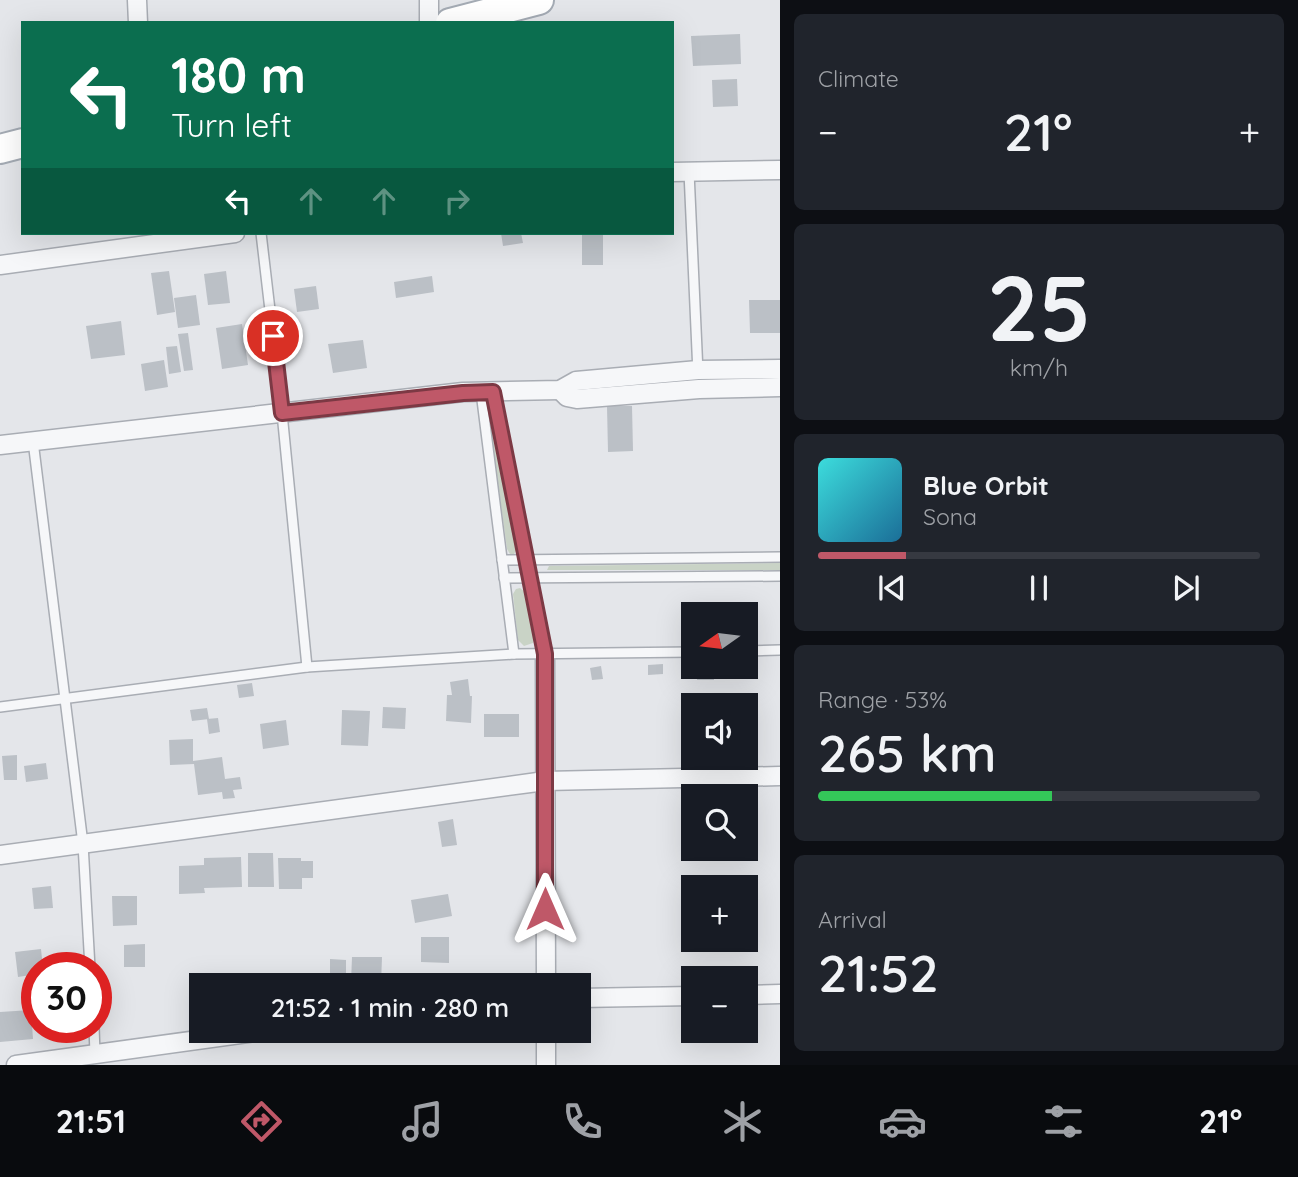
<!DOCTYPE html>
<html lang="en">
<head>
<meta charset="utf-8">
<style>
	body { margin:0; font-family:Quicksand,sans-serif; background:#20242c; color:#f1f3f6; height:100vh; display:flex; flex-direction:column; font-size:26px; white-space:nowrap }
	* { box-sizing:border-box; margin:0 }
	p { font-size:23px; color:#9ea1a6 }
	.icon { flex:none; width:38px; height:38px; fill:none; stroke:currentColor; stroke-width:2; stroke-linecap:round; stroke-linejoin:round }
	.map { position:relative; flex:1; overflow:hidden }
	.sheet { display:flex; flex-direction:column; gap:14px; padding:14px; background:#0d0f14; width:518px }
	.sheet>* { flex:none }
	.top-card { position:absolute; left:21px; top:21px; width:653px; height:214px; border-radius:0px; box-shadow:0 7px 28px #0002; background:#0b6e4f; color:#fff; overflow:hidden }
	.needle { width:46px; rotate:256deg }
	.tools { position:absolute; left:681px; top:602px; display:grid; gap:14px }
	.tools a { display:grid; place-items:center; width:77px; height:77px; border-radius:0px; background:#171b24; box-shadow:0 7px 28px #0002; font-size:35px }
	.speed { position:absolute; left:21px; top:952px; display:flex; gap:14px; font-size:35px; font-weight:700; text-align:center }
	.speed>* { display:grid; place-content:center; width:91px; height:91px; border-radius:50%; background:#171b24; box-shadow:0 7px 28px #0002; line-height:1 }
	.speed .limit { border:10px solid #d22; background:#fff; color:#111 }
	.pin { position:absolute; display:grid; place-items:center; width:60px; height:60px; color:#fff; margin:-30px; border:4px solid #fff; border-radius:50%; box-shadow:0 2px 7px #0007 }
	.me { position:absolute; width:77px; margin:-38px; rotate:0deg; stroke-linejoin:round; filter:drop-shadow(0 0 5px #0008) }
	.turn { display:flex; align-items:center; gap:24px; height:147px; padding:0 35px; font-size:32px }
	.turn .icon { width:91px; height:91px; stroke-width:2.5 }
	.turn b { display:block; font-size:49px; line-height:60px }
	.lanes { display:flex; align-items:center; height:66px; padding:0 35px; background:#0003; justify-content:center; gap:35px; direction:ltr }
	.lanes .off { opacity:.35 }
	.big { font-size:52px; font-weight:600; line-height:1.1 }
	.sheet .tile { flex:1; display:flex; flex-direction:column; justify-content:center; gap:10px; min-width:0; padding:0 24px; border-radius:10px; background:#20242c }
	.sheet .dial { align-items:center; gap:0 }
	.dial b { font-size:91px; line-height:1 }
	.song { display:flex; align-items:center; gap:21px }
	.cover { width:84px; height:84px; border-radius:10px; background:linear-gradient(135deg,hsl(180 70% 55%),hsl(200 70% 35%)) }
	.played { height:7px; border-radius:4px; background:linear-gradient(90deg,#bf5868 20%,#363941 20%) }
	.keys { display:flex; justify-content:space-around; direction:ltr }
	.heat { display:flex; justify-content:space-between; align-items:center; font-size:38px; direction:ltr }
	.charge { height:10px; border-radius:5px; background:linear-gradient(90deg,#34c759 53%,#363941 0) }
	.trip { position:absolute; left:189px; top:973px; width:402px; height:70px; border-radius:0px; background:#171b24; box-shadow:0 7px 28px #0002; font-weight:600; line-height:70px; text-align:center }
	.tabs { display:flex; height:112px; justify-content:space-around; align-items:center; background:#090b0e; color:#9ea1a6 }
	.tabs .icon { width:49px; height:49px }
	.tabs .on { color:#bf5868 }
	.tabs b { font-size:32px; color:#f1f3f6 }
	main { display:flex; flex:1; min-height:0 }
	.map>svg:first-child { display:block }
	.green { fill:#c9d3c6 }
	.building { fill:#bbc0c6 }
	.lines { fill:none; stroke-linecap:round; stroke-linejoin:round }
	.lane-casing { stroke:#a9adb4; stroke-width:12 }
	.street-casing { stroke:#a9adb4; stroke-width:21 }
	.primary-casing { stroke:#a4abb4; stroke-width:32 }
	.lane { stroke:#f6f7f9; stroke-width:9 }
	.street { stroke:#f6f7f9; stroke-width:18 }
	.primary { stroke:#fff; stroke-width:28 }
	.route-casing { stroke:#7c3944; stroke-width:18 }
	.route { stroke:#bf5868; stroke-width:12 }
</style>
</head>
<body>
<main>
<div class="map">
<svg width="780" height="1065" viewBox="0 0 780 1065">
	<rect width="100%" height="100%" fill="#e4e6ea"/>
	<g class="green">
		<polygon points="491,415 518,548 514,554 510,554 507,549 489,416"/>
		<polygon points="780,563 780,570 547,570 549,566"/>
		<polygon points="520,588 526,593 535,637 533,643 524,646 518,640 513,594 516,589"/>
	</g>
	<g class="building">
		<polygon points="740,34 741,64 693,66 691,36"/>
		<polygon points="737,79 738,106 713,107 712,80"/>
		<polygon points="501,233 521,233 523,243 503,246"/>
		<rect x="582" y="233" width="21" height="32"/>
		<polygon points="169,271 175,312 157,315 151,273"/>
		<polygon points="226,271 230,303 208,305 204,274"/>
		<polygon points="432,276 434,292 396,298 394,282"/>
		<polygon points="316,286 319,309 297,312 294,289"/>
		<polygon points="196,295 200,325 178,328 174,298"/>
		<polygon points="749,300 780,300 780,333 750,333"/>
		<polygon points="121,321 125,355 91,359 86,326"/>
		<polygon points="242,324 248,365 222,369 216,328"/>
		<polygon points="188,333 193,370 184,371 178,334"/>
		<polygon points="363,340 367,368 333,373 328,344"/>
		<polygon points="177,346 181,372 169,374 166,347"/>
		<polygon points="164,360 168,387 145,391 141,364"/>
		<polygon points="607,406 632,406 633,451 608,452"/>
		<polygon points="663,664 663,674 648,675 648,665"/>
		<polygon points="746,665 751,665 753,676 741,678 739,667"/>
		<polygon points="601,666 603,679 592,680 590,668"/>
		<polygon points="697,667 713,667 714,680 697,680"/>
		<polygon points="468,679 470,696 472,696 471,723 446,721 447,695 452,695 450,682"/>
		<polygon points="252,683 254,696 239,698 237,685"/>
		<polygon points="383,707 406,708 405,729 382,728"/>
		<polygon points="207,708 209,719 192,721 190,710"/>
		<polygon points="342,710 370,711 368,746 341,745"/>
		<rect x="484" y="714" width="35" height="23"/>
		<polygon points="218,718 220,732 209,734 207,719"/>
		<polygon points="286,720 289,745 263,749 260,724"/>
		<polygon points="193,739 193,761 222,757 225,779 240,777 242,789 233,790 235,798 223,799 222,792 198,795 194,764 170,765 169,740"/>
		<polygon points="17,755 17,780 4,780 2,756"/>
		<polygon points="46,763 48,779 26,782 24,766"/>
		<polygon points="453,819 457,845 442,847 438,822"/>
		<polygon points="248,853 273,853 274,887 248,887"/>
		<polygon points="241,857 242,887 204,888 205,893 179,894 179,866 204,865 204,858"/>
		<polygon points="278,858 301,858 301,861 313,861 313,878 302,878 302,889 279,889"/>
		<polygon points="51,886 53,908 34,909 32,888"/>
		<polygon points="448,894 452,916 415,923 411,900"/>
		<polygon points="112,896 137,896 137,925 113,926"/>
		<polygon points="421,937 449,937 449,963 421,962"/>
		<polygon points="145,944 145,967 124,967 124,945"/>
		<polygon points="41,949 43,968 37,968 37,974 18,977 15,952"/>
		<polygon points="352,957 382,957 381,984 351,983"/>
		<polygon points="330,959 346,960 346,985 330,985"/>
		<polygon points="31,1010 33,1039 0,1042 0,1012"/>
	</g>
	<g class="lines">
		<defs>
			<g id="lane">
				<polyline points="689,172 698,373"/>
				<polyline points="261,233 282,413 307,667"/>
				<polyline points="481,392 514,654"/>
				<polyline points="493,392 545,654"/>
				<polyline points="33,441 83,844 90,968"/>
				<polyline points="502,560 780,557"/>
				<polyline points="504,578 780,576"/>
				<polyline points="746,651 780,650"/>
				<polyline points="0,707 307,667 514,654 693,652"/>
				<polyline points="94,1027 95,1054"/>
			</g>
			<g id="street">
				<polyline points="137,0 138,23"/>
				<polyline points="429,0 429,23"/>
				<polyline points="672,172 780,170"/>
				<polyline points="0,265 235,233"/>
				<polyline points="560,390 567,397 577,399 699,389 780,387"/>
				<polyline points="0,445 463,392 560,390 576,381 698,370 780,369"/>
				<polyline points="545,654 546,985"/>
				<polyline points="0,855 545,781 780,776"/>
				<polyline points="746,995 780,994"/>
				<polyline points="579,998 693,996"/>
				<polyline points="546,1031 546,1065"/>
				<polyline points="16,1065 263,1031"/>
			</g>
			<g id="primary">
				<polyline points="450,23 539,0"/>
				<polyline points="0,149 23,143"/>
			</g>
		</defs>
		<use href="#lane" class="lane-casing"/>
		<use href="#street" class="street-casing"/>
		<use href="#primary" class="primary-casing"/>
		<use href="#lane" class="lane"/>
		<use href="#street" class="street"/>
		<use href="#primary" class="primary"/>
	</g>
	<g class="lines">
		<defs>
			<polyline id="route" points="273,336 282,413 463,393 493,392 545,654 545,909"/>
		</defs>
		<use href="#route" class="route-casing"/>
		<use href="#route" class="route"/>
	</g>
</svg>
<div class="tools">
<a><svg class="needle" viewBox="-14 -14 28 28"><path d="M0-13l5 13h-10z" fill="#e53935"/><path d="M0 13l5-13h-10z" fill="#9ea1a6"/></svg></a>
<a><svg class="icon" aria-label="sound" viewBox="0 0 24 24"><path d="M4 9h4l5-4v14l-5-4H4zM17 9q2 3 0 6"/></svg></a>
<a><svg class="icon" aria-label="search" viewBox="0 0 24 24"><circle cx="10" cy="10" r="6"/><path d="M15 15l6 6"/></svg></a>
<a>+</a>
<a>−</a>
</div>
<div class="speed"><div class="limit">30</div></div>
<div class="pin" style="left:273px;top:336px;background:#d93025"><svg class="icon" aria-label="arrive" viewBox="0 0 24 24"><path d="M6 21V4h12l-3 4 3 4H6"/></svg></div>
<svg class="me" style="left:545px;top:909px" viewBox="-20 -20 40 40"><path d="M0-17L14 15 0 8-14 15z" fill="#bf5868" stroke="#fff" stroke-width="4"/></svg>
<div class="trip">21:52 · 1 min · 280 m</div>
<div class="top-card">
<div class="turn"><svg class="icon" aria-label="left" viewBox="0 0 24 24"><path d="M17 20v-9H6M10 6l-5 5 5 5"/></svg><div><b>180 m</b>Turn left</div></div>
<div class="lanes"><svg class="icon" aria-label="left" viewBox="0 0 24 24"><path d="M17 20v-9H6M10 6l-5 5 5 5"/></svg><svg class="icon off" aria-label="ahead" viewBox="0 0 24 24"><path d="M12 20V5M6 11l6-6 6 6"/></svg><svg class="icon off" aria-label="ahead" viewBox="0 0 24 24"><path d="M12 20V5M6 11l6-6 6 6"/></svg><svg class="icon off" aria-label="right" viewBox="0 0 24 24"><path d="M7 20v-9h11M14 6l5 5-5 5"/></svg></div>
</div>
</div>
<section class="sheet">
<div class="tile"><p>Climate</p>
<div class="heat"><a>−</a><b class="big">21°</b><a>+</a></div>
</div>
<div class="tile dial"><b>25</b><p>km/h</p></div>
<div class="tile">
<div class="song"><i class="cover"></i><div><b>Blue Orbit</b><p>Sona</p></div></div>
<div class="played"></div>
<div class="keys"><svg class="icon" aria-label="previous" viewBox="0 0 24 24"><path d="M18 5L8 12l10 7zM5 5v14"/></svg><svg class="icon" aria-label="pause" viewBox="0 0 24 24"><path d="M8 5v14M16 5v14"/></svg><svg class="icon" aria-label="next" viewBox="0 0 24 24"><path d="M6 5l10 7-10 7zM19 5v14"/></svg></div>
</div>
<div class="tile"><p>Range · 53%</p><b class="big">265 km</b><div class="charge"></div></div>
<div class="tile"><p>Arrival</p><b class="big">21:52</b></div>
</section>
</main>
<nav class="tabs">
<b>21:51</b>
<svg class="icon on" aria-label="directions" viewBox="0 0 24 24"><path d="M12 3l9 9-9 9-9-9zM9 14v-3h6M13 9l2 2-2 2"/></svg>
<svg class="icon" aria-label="music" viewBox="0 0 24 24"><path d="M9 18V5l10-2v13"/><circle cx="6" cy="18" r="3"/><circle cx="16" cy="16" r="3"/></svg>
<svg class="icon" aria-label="phone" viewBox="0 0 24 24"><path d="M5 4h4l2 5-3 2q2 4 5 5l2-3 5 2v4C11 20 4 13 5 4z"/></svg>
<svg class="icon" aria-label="climate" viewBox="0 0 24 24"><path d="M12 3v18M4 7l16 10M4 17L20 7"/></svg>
<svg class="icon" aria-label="car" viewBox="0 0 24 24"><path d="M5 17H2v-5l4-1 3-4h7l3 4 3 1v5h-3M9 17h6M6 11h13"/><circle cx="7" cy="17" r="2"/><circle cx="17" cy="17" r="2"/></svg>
<svg class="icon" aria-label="filters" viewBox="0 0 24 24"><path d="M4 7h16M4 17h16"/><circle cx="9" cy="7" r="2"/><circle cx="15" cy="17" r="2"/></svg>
<b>21°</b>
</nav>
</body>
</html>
